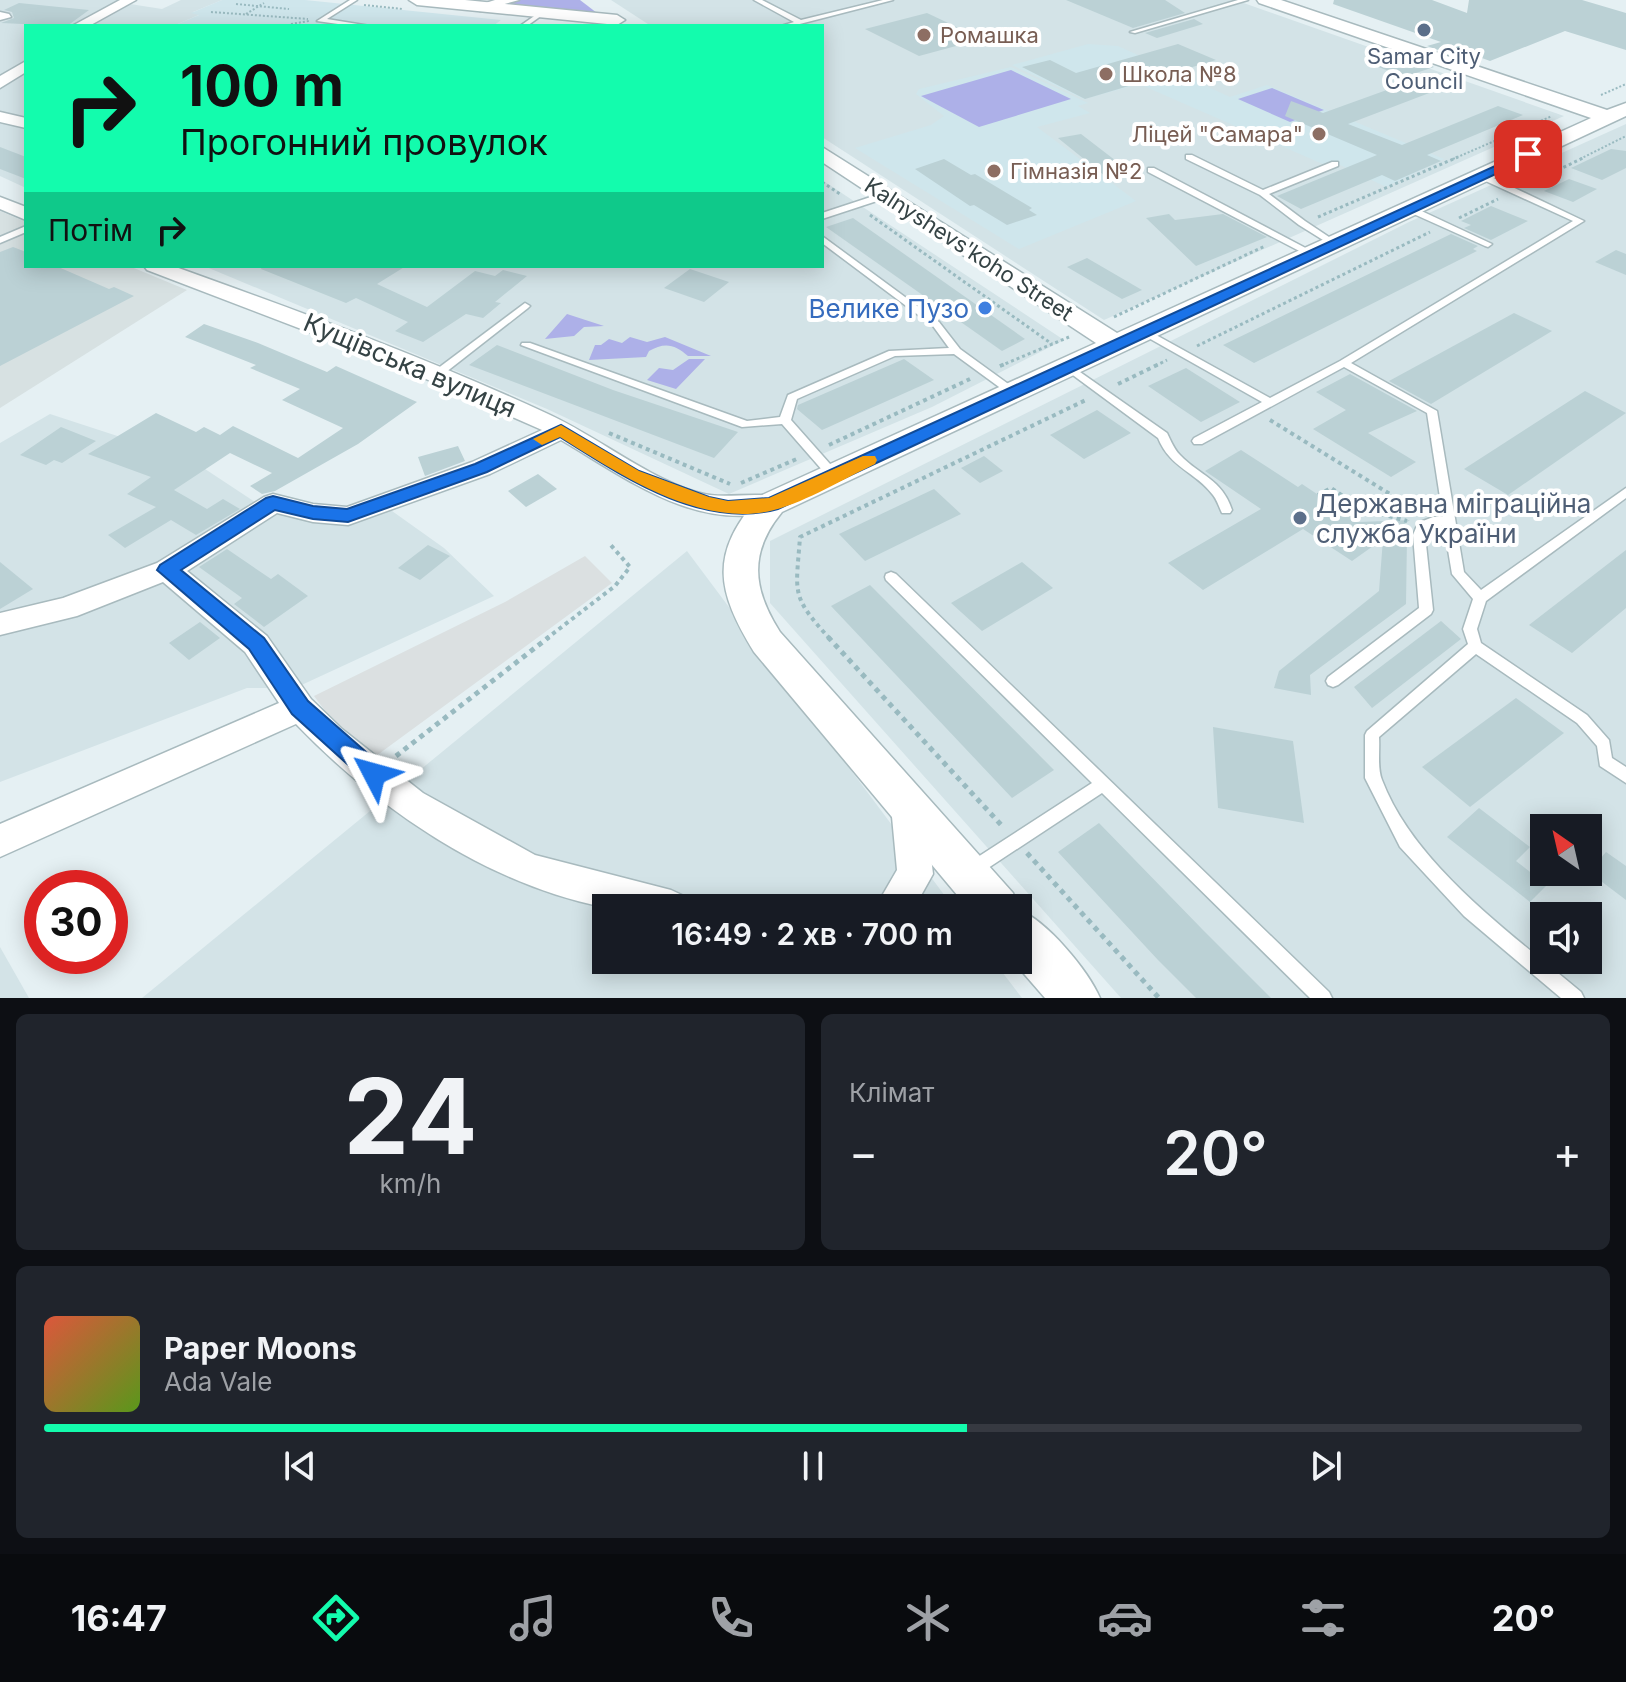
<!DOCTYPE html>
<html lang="uk">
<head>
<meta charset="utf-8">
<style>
	body { margin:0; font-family:Inter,sans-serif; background:#20242c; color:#f1f3f6; height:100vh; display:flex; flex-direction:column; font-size:30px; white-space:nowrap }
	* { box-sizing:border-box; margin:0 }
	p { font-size:26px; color:#9ea1a6 }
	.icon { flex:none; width:44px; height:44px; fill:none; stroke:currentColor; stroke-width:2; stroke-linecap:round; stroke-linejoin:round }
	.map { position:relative; height:998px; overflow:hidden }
	.panel { display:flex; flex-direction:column; gap:16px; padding:16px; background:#0d0f14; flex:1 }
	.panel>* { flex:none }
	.hud { position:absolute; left:24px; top:24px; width:800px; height:244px; border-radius:0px; box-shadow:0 4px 20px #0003; background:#13fcad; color:#111; overflow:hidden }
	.needle { width:52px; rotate:326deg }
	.buttons { position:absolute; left:1530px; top:814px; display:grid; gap:16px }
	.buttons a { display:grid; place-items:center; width:72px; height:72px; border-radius:0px; background:#171b24; box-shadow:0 4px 20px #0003; font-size:40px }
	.speed { position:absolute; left:24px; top:870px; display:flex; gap:16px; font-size:40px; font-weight:700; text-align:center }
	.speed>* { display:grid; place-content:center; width:104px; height:104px; border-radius:50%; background:#171b24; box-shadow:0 4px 20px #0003; line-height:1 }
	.speed .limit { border:12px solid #d22; background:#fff; color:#111 }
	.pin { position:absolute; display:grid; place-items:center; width:68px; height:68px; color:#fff; margin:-34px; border-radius:16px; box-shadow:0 4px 12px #0006 }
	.me { position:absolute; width:88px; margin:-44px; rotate:309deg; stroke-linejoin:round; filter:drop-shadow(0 0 6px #0008) }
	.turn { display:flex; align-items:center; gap:28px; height:168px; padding:0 24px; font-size:36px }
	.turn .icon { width:104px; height:104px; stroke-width:2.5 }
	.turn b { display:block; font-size:56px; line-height:68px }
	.then { display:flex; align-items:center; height:76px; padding:0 24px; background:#0003; gap:16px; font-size:30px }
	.big { font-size:60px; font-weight:600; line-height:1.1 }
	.panel .card { flex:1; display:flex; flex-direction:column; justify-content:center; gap:12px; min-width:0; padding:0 28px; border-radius:12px; background:#20242c }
	.panel .dial { align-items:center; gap:0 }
	.dial b { font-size:104px; line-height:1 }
	.song { display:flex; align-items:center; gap:24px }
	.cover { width:96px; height:96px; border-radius:12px; background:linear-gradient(135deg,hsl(10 70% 55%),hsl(90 70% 35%)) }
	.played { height:8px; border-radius:4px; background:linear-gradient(90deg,#13fcad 60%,#363941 60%) }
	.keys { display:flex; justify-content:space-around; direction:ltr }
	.heat { display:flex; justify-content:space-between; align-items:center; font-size:44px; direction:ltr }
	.panel .tiles { flex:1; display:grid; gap:16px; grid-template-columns:1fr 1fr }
	.card:last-child { grid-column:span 2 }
	.trip { position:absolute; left:592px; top:894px; width:440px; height:80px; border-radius:0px; background:#171b24; box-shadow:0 4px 20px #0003; font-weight:600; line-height:80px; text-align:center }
	.tab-bar { display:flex; height:128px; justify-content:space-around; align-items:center; background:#090b0e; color:#9ea1a6 }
	.tab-bar .icon { width:56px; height:56px }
	.tab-bar .current { color:#13fcad }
	.tab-bar b { font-size:36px; color:#f1f3f6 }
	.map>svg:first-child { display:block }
	.residential { fill:#d3e3e7; fill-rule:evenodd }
	.industrial { fill:#d7e1e2 }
	.education { fill:#cfe6ec }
	.green { fill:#adb0e8 }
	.parking { fill:#dbe0e1 }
	.building { fill:#bbd1d5 }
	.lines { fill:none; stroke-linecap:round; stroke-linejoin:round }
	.service-casing { stroke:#a8babe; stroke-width:3 }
	.minor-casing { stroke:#a8babe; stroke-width:3 }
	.tertiary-casing { stroke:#a8babe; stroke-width:3 }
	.path-far3 { stroke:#99bac0; stroke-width:2; stroke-dasharray:2 2; stroke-linecap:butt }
	.path-far2 { stroke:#99bac0; stroke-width:3; stroke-dasharray:3 3; stroke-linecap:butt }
	.path-far1 { stroke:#99bac0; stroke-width:4; stroke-dasharray:4 4; stroke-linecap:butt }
	.path { stroke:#99bac0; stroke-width:5; stroke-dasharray:5 5; stroke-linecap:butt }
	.service { fill:#fff; fill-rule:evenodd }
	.minor { fill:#fff; fill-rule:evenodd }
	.tertiary { fill:#fff; fill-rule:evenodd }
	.route { fill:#1a73e8; stroke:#114b97; stroke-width:2 }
	.slow { fill:#f59e0b }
	.service-dot { fill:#5c6f8a; stroke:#fff; stroke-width:3 }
	.education-dot { fill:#8d6e63; stroke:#fff; stroke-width:3 }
	.shop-dot { fill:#3f7fe0; stroke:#fff; stroke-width:3 }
	.labels { text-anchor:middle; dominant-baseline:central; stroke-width:8; stroke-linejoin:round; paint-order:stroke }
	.far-education-label { font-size:22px; fill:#785e54; stroke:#fff; text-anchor:start }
	.far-service-label { font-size:22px; fill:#4e5e75; stroke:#fff }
	.far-street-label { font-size:22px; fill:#354345; stroke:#fff }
	.shop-label { font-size:26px; fill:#366cbe; stroke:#fff; text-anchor:end }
	.street-label { font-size:26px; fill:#354345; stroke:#fff }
	.service-label { font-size:26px; fill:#4e5e75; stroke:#fff; text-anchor:start }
</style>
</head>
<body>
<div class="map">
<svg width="1626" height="998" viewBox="0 0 1626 998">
	<rect width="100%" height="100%" fill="#e5f0f3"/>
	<g class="residential">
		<polygon points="0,0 123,0 77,26 26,26 26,62 0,80"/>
		<polygon points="181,0 222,0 193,12 201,14 173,26 87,26 130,4 162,9"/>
		<polygon points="611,0 1235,0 1564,116 1104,320 822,137 822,26 651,26"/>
		<polygon points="26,70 26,188 0,176 0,88"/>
		<path d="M1626,124V998H1121L770,603V541L1409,222ZM1544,828H1588V872H1544ZM1544,916H1588V960H1544Z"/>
		<polygon points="822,180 1064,340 932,407 729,494 547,409 204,266 822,266"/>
		<polygon points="50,414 145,445 205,469 255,502 347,519 385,506 444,548 494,596 295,688 247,688 0,782 0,443"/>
		<polygon points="687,551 954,908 606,908 606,960 993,960 1022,998 142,998"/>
		<polygon points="0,947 29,998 0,998"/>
	</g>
	<polygon class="industrial" points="0,211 26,222 26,266 129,266 187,290 0,408"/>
	<g class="education">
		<polygon points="222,0 305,0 501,20 493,26 173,26 199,15 191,13"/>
		<polygon points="1088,44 1118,46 1230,97 1267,85 1444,159 1386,187 1334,162 1325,165 1139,84 1084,99 1012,65"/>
		<polygon points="1011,67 1088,103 1078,106 1090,113 1037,127 1136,201 1019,249 855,148 931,125 944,116 916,94 919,89"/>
	</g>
	<g class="green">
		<polygon points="519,0 580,0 597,13 502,4"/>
		<polygon points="1011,70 1071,99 979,127 921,96"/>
		<polygon points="1272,88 1324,110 1290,122 1238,99"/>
		<polygon points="567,314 604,326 584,327 574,336 545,339"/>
		<path d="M630,337L647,342L665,337L711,356H688C675,344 664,342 649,351L646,357L589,360L595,345H601L609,339L622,343Z"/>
		<polygon points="689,359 705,359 676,389 647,380 659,368 673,370"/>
	</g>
	<polygon class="parking" points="585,556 612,583 365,764 314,696 505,602"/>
	<g class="building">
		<polygon points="1066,0 1165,0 1185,13 1133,28"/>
		<polygon points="1334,0 1432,0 1467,13 1469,0 1582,0 1626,13 1626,50 1565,31 1490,61 1471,54 1461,58 1427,46 1441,42 1333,4"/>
		<polygon points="19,3 89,10 67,26 1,23 14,18 12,12 4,10"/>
		<polygon points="927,13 982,39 919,56 865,29"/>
		<polygon points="1194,19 1203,24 1157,38 1145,33"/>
		<polygon points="1178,44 1216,60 1085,99 1022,67 1050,60 1076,73"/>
		<polygon points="1400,55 1434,67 1404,77 1371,64"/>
		<polygon points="1420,78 1445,87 1348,124 1402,145 1498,106 1523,115 1427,155 1441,161 1395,181 1382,175 1301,209 1277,196 1377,155 1285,116 1291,101 1323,113"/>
		<polygon points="1081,134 1133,174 1110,180 1058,138"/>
		<polygon points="0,147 26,157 26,179 0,169"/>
		<polygon points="1611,149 1626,151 1626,168 1602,180 1571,168"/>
		<polygon points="944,159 971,175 975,174 1032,208 1029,210 1037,215 1007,225 974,205 970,206 915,169"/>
		<polygon points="1569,179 1597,189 1573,202 1544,191"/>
		<polygon points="1491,206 1508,213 1528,221 1491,240 1464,228 1471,225 1461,221"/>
		<polygon points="1169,214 1175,220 1223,214 1267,237 1196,266 1146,218"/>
		<polygon points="853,218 1025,339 1002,351 826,227"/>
		<polygon points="1451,234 1478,246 1473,249 1477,251 1254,363 1223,345"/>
		<polygon points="13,247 26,252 26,266 56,266 109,289 114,287 134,296 0,366 0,252"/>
		<polygon points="1616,250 1626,254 1626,275 1595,262"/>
		<polygon points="1087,258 1142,290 1122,299 1067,267"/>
		<polygon points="262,266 406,266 377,284 427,307 475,271 495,276 503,270 527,276 495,302 501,303 483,318 466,314 423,342 395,331 408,322 356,298 346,303 261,269"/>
		<polygon points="690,269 729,282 704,302 664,288"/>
		<polygon points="1514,313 1552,331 1431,404 1389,381"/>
		<polygon points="204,324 258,343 327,372 336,366 417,402 358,444 275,491 262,494 250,486 272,473 230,453 174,490 207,509 223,499 240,509 196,535 171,520 125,548 108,535 156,507 127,494 151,477 88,454 156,413 196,432 204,427 220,435 233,426 298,458 343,428 282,400 300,389 250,368 256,365 185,337"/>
		<polygon points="497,345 613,390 738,432 714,458 469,365"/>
		<polygon points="904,359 934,380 822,430 797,409 798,405"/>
		<polygon points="1186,368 1240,402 1201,422 1148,386"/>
		<polygon points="1350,374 1417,411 1368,433 1416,462 1391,477 1313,429 1346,410 1316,392"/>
		<polygon points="1585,391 1626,413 1508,495 1464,469"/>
		<polygon points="1097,410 1131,433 1084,459 1050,435"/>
		<polygon points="61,427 96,441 62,463 54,460 46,465 20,455"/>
		<polygon points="458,446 465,461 425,476 418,457"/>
		<polygon points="1241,450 1298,487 1302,484 1359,522 1410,520 1389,535 1407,537 1406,604 1310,675 1311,695 1274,688 1279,671 1379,591 1383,539 1352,561 1303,529 1203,590 1168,563 1261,509 1205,471"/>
		<polygon points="984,456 1003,471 980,483 961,468"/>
		<polygon points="538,474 557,489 526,507 508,491"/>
		<polygon points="934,489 961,514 865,561 839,534"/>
		<polygon points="428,545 450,556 420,580 398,568"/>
		<polygon points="227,549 271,579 278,574 308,596 264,627 234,604 242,598 199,567"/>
		<polygon points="1626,550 1626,608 1572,653 1529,625"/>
		<polygon points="0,562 33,589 0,609"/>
		<polygon points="1022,562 1053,588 982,631 951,603"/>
		<polygon points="870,585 1054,770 1012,798 831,606"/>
		<polygon points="1441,621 1461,639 1372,708 1354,687"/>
		<polygon points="200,622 220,638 189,660 169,643"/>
		<polygon points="1516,698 1564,733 1470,807 1422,767"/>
		<polygon points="1213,727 1293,741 1304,823 1218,808"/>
		<polygon points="1479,808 1530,847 1516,861 1547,885 1530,902 1447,837"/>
		<polygon points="1099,823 1202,929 1271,998 1196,998 1158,960 1058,852"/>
		<polygon points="1606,852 1626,866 1626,900 1589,872"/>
	</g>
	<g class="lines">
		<defs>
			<g id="service">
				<polygon points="350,0 357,0 327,19 370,26 352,26 317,21"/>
				<polygon points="754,0 762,0 801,20 883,0 893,0 792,26 781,26 794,22"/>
				<polygon points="1238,0 1248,0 1135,33 1130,32"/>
				<polygon points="540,12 545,13 527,26 520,26"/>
				<polygon points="1186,155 1192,155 1263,190 1332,162 1338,162 1338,166 1269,194 1305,221 1338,243 1337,245 1331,245 1299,225 1260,195 1186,159"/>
				<polygon points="1148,168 1154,168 1317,254 1312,257 1309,256 1148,172"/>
				<path d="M1479,174H1485L1584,221L1351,363L1437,411L1464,572L1481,590L1626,488V498L1486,601L1477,629L1481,643L1587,715L1609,740L1612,758L1626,767V783L1600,766L1597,746L1577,723L1476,654L1379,737C1380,750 1377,768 1382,780C1414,865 1513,935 1581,992L1584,998H1561L1464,916L1400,847L1365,778V735L1367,731L1468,644L1463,629L1473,599L1452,574L1444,526L1434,525L1427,529L1425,535L1433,610L1431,614L1338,685L1333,687L1328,685L1326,681L1328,677L1419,608L1413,535L1418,523L1433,517H1443L1427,413L1344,367L1202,444H1194L1192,441L1194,438L1262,402L1138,332L1139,330H1147L1270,398L1340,361L1573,221L1479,178Z"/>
				<polygon points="886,192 890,195 889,197 822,219 822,213"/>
				<polygon points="1407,207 1413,207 1492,244 1488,247 1485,246 1407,211"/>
				<polygon points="26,226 26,232 0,243 0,237"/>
				<polygon points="822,236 939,322 960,349 1018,391 1019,393 1018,395 1010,395 954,354 895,356 797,399 791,420 838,473 840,476 838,479 830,479 782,424 742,427 521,345 522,343 530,343 747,421 780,417 788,395 889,351 949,348 933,326 822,243"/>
				<polygon points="525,303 530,306 528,308 441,376 433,376 432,374 433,372"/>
				<path d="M1070,365L1167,433C1171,441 1174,449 1180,455C1200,476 1222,479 1232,510L1230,513H1222C1219,507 1217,500 1213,495C1196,472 1170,468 1158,438L1066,370L1065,368Z"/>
				<polygon points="891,572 896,574 1329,992 1332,998 1310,998 1102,793 979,874 973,877 967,874 965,869 967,864 1092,783 886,580 885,577 886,574"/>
			</g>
			<g id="minor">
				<polygon points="120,0 136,0 89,26 72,26"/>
				<polygon points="495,0 519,0 480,11 473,7"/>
				<polygon points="0,12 9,14 11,17 0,20"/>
				<polygon points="26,61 26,72 0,88 0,76"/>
				<polygon points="0,112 26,118 26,128 0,122"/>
				<polygon points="0,197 26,207 26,220 0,209"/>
				<path d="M144,266H173C298,311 425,357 546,413C597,436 642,475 696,492C724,501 753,490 780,498L784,504L780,510C697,534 628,479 561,440L490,474L348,525L313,522L277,513L187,571L267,636L311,699L342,729L423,793L535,855L671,890L684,896L689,908C662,908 630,913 603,907C486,883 378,809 296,724L0,857V824L279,703L245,652L163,582L77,616L0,635V613L63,598L157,563L264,497L273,494L313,504L347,507L472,462L542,430L385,361L147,270Z"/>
				<polygon points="908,791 920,795 925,806 933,874 914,908 875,908 897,870 891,806 896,795"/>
			</g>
			<g id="tertiary">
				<polygon points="409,0 465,0 617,15 625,20 617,25 417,5"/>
				<path d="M1257,0H1281L1607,110L1626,103V116L782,512C748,553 753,590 780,632L1013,893L1019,910C1047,921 1088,970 1100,998H1045L1012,960H1018V908H968L754,652C717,591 708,554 760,496L1096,343L822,162V147L1117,333L1591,118L1259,3Z"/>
			</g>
		</defs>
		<use href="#service" class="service-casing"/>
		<use href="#minor" class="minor-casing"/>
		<use href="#tertiary" class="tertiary-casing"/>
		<g class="path-far3">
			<polyline points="236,4 289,9"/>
			<polyline points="364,5 403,9"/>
			<polyline points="211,12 308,19"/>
			<polyline points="246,14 264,3"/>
			<polyline points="291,24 309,21"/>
			<polyline points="1601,95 1626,84"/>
			<polyline points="1453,159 1552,116"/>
			<polyline points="1580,159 1626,136"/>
		</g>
		<g class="path-far2">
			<polyline points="822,182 840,194"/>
			<polyline points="1531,183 1585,157"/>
			<polyline points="870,215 1052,344"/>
			<polyline points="1318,217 1458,157"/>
			<polyline points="1459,218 1498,199"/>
			<polyline points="1114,317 1265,246"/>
			<polyline points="1197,346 1430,232"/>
			<polyline points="1000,366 1069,337"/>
			<polyline points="1155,366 1167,360"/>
		</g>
		<g class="path-far1">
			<polyline points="1000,366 1005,364"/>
			<polyline points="1118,384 1159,364"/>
			<polyline points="1270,420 1419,512"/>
			<polyline points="609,433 730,484"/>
			<polyline points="829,445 970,379"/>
			<polyline points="741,483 799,458"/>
			<polyline points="1318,495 1331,488 1362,509 1407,521"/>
			<polyline points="546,639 615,586 630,567 609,543"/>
			<path d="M830,639C790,595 796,594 800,537L1088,399"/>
		</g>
		<g class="path">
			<polyline points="828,637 1004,828"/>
			<polyline points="396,756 549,637"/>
			<polyline points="1027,853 1159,998"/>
		</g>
		<use href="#service" class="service"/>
		<use href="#minor" class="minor"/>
		<use href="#tertiary" class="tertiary"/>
	</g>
	<path class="route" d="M1528,151L1534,154L1532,157L778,509C701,530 622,476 560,437L487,472L348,522L313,519L275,510L181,570L264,638L308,701L382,766L386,774L382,781L374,784L366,781L292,714L249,649L157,570L160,565L266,498L273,496L313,506L347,509L475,464L561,425L639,471L709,497L728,501L769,498Z"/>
	<path class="slow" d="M561,425L639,471L709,497L728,501L769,498L863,456H875L877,460L875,464C843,479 808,501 774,510C701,529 619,474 560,437L542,445L533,439Z"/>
	<g class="service-dot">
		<circle cx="1424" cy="30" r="8"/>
		<circle cx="1300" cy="518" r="8"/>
	</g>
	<g class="education-dot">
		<circle cx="924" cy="35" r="8"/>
		<circle cx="1106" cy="74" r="8"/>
		<circle cx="1319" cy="134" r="8"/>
		<circle cx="994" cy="171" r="8"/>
	</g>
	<circle class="shop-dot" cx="985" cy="308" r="8"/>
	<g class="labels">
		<g class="far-education-label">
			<text x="940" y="35">Ромашка</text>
			<text x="1122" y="74">Школа №8</text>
			<text x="1303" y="134" text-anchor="end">Ліцей "Самара"</text>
			<text x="1010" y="171">Гімназія №2</text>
		</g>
		<g class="far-service-label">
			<text x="1424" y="56">Samar City<tspan x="1424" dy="25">Council</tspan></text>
		</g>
		<g class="far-street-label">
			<text transform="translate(969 249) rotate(33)">Kalnyshevsʹkoho Street</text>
		</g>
		<g class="shop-label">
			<text x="969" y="308">Велике Пузо</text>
		</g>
		<g class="street-label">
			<text transform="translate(410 365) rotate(23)">Кущівська вулиця</text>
		</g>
		<g class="service-label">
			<text x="1316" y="503">Державна міграційна<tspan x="1316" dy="30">служба України</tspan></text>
		</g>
	</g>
</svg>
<div class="buttons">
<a><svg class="needle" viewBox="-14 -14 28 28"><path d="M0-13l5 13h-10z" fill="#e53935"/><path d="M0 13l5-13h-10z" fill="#9ea1a6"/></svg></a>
<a><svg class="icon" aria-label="sound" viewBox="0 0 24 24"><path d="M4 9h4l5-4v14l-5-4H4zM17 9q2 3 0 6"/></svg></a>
</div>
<div class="speed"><div class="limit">30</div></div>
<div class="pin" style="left:1528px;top:154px;background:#d93025"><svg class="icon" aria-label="arrive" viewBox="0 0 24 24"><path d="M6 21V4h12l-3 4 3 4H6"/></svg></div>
<svg class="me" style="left:374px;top:774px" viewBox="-20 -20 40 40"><path d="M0-17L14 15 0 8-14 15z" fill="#1a73e8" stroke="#fff" stroke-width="4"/></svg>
<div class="trip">16:49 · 2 хв · 700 m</div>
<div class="hud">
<div class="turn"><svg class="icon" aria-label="right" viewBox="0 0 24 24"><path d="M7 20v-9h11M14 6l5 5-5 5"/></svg><div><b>100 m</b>Прогонний провулок</div></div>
<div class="then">Потім<svg class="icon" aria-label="right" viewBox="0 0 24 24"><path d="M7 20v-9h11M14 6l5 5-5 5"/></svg></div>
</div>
</div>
<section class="panel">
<div class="tiles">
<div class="card dial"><b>24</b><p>km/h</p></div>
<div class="card"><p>Клімат</p>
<div class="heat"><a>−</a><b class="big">20°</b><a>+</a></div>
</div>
<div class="card">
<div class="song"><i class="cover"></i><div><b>Paper Moons</b><p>Ada Vale</p></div></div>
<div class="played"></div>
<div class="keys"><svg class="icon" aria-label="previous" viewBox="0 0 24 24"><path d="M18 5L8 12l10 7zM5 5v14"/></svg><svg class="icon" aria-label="pause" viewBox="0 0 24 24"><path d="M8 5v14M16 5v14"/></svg><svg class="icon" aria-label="next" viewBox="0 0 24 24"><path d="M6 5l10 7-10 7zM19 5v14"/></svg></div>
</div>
</div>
</section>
<nav class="tab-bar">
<b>16:47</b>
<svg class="icon current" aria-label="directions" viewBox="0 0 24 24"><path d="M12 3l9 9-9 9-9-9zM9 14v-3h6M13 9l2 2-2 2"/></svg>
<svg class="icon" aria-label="music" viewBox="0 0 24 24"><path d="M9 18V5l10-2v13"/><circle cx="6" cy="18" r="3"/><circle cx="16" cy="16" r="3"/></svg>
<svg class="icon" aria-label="phone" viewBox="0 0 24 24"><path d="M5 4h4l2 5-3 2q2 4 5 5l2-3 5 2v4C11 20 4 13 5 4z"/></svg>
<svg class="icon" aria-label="climate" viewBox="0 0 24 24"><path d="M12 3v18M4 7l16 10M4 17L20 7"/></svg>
<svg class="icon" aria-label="car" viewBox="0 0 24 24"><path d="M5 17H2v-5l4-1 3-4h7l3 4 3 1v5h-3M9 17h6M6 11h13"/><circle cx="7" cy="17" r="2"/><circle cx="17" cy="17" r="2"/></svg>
<svg class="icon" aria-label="filters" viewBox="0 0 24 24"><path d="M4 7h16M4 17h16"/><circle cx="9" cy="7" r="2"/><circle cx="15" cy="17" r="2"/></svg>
<b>20°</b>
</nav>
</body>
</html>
